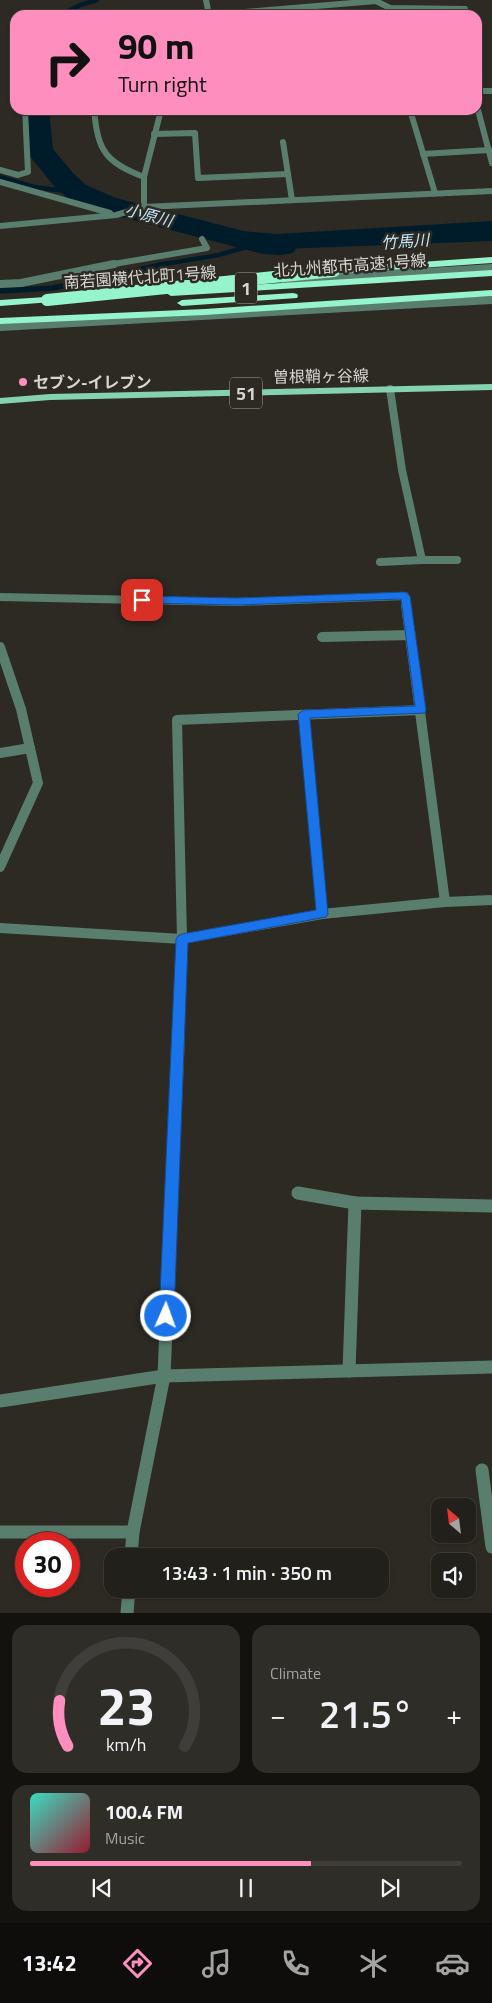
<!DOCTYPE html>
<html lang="en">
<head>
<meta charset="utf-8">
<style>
	body { margin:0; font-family:"Titillium Web","Noto Sans JP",sans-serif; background:#2e2d28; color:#f1f3f6; height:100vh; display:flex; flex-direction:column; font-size:19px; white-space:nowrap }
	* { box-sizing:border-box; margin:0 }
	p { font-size:16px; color:#a2a3a3 }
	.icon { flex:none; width:28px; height:28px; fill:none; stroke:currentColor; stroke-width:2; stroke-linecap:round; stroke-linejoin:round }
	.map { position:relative; height:1613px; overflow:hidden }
	.sheet { display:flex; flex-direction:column; gap:12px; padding:12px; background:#13120f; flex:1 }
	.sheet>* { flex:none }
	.guide { position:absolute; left:10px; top:10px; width:472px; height:105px; border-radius:15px; box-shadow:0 1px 4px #0004,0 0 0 1px #3f3e3a; background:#fd8ebe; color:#111; overflow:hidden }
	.needle { width:32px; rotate:332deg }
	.controls { position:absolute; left:431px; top:1498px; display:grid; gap:10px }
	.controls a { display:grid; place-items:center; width:45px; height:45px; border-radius:10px; background:#22201b; box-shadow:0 1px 4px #0004,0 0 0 1px #3f3e3a; font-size:25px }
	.speed { position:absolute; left:15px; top:1532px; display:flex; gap:10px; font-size:25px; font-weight:700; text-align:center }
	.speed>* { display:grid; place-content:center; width:65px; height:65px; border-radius:50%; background:#22201b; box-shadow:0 1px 4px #0004,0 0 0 1px #3f3e3a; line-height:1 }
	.speed .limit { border:8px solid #d22; background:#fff; color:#111 }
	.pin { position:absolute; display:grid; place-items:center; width:42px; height:42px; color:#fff; margin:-21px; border-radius:10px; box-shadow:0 2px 8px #0006 }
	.me { position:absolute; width:55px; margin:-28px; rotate:2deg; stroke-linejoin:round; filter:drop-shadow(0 0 4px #0008) }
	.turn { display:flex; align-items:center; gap:18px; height:105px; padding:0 25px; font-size:22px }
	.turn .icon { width:65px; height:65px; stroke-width:2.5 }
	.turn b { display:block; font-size:35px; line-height:42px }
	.big { font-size:38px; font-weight:600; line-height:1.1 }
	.sheet .widget { flex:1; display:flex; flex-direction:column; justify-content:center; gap:8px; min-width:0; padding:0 18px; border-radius:15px; background:#2e2d28 }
	.sheet .dial { align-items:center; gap:0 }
	.dial svg { height:130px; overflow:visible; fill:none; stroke:#3f3e3a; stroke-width:7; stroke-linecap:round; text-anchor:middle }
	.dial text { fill:#f1f3f6; stroke:none }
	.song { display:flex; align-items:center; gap:15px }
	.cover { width:60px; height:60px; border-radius:8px; background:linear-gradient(135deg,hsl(170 70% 55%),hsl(350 70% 35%)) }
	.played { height:5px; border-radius:2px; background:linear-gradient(90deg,#fd8ebe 65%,#3f3e3a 65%) }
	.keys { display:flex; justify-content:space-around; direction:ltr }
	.heat { display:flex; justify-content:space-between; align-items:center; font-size:28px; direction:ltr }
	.sheet .tiles { flex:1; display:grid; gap:12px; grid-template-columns:1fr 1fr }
	.widget:last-child { grid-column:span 2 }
	.trip { position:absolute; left:104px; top:1548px; width:285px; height:50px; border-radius:15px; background:#22201b; box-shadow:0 1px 4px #0004,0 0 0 1px #3f3e3a; font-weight:600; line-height:50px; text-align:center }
	.tabs { display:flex; height:80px; justify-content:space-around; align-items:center; background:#0e0d0b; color:#a2a3a3 }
	.tabs .icon { width:35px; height:35px }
	.tabs .current { color:#fd8ebe }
	.tabs b { font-size:22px; color:#f1f3f6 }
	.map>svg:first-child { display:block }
	.water { fill:#001c2b }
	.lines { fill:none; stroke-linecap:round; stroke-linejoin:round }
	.stream-far1 { stroke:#001c2b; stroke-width:4.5 }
	.stream { stroke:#001c2b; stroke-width:5.5 }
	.river { fill:#001c2b; fill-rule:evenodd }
	.minor-far3 { stroke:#5a7e6d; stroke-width:6 }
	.minor-far2 { stroke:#5a7e6d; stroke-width:8 }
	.minor-far1 { stroke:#5a7e6d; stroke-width:10 }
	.minor { stroke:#5a7e6d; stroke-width:13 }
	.tertiary { stroke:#5a7e6d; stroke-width:8 }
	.primary { fill:#85d2b0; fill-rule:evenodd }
	.motorway { fill:#95f4cb; fill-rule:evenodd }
	.motorway-bridge { stroke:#95f4cb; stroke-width:12 }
	.route { fill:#1a73e8; stroke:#114b97 }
	.poi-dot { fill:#fd8ebe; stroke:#2d2a24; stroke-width:2 }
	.labels { text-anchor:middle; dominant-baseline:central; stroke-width:5; stroke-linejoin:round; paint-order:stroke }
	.far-water-label { font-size:16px; font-style:italic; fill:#c1e6f8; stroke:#2d2a24 }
	.far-street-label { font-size:16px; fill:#d7d5d1; stroke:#2d2a24 }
	.far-poi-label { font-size:16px; font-weight:bold; fill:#d7d5d1; stroke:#2d2a24; text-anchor:start }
	.shield { fill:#2d2a24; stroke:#a4a29d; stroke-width:1 }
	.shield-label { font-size:18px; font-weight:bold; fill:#d7d5d1 }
</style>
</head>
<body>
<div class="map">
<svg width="492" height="1613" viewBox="0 0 492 1613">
	<rect width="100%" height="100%" fill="#2d2a24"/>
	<polygon class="water" points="492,221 492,241 257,250 238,248 221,234 229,230 277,234"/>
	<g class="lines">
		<g class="stream-far1">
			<polyline points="61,15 80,5 97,0"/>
			<polyline points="0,177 34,187 81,193"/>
			<polyline points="158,265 219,255 246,247"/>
		</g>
		<polyline class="stream" points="0,291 53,288 166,264"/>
		<polygon class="river" points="21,110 49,110 53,149 73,173 86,185 116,198 263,236 293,239 298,246 293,253 282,255 263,254 94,210 66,197 53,185 25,150"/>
		<g class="minor-far3">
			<polyline points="206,0 209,15"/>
			<polyline points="122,15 129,13 134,15"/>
			<polyline points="209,15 376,1 390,8 465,9 464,15"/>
			<polyline points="478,91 492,91"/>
			<path d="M94,110C98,151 105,162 144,177"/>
			<polyline points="410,110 435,193"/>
			<polyline points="478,110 492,163"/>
			<polyline points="154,134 195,133 198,178 288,174"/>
			<polyline points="283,142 292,200"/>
			<polyline points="423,154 489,150"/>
			<polyline points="0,170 18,175 28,172 25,110"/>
			<polyline points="0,182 110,213"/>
			<polyline points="144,207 144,177 161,110"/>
			<polyline points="0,226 116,215 144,207 492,191"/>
			<polyline points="108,265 207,248 202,239"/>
		</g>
		<g class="minor-far2">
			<polyline points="0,284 21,283 114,264"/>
			<polyline points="390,389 402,470 422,560 457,560"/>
			<polyline points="380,562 422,560"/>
			<polyline points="0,597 237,602 405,596 406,606"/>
		</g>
		<g class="minor-far1">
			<polyline points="406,605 445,902"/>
			<polyline points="322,637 411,635"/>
			<polyline points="0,647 21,709 38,783 0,867"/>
			<polyline points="304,715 322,914"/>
			<polyline points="0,753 30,748"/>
			<polyline points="0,928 182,939 322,914 445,902 492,900"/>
			<polyline points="178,1046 182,939 177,720 421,710"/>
		</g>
		<g class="minor">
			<polyline points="298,1193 355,1203"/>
			<polyline points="349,1371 355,1203 492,1206"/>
			<polyline points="0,1401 164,1376 492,1367"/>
			<polyline points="482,1470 492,1547"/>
			<polyline points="0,1532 133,1532"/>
			<polyline points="131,1556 133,1532 164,1376 178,1045"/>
			<polyline points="129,1590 151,1589"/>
			<polyline points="127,1613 129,1589"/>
		</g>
		<g class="tertiary">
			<polyline points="285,281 492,268"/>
			<polyline points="0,327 492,300"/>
		</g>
		<polygon class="primary" points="492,384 492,390 50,400 0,404 0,398 50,394"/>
		<g class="motorway">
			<polygon points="492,257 492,263 334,274 329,271 334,268"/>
			<polygon points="492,270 492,276 171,296 166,293 171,290"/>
			<polygon points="492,290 492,296 205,315 0,324 0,318 205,309"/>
			<polygon points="293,293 297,294 298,296 297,298 182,306 177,303 182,300"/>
			<polygon points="61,296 66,299 65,301 0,306 0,300"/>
		</g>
		<polyline class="motorway-bridge" points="47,300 334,271"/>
	</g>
	<polygon class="route" points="405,592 410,596 426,710 425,713 310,718 328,914 326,917 188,943 174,1316 171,1321 166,1324 161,1321 159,1316 176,939 178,936 182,934 316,910 298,714 304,710 415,706 401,599 237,605 142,603 136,600 142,596 237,598"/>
	<circle class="poi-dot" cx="23" cy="382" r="5"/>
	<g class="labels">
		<g class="far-water-label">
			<text transform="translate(149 215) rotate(15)">小原川</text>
			<text transform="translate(405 241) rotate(-4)">竹馬川</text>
		</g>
		<g class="far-street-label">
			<text transform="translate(350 265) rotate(-4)">北九州都市高速1号線</text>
			<text transform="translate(140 277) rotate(-4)">南若園横代北町1号線</text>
			<text transform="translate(321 376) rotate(-1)">曽根鞘ヶ谷線</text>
		</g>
		<g class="far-poi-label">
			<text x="33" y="382">セブン-イレブン</text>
		</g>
		<g class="shield">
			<rect x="235" y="272.5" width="22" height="31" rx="4"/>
			<rect x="230" y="377.5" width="32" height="31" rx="4"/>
		</g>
		<g class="shield-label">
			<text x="246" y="288">1</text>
			<text x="246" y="393">51</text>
		</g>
	</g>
</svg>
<div class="controls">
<a><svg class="needle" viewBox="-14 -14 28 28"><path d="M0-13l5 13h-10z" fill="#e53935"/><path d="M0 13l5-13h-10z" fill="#a2a3a3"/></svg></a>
<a><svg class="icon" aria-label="sound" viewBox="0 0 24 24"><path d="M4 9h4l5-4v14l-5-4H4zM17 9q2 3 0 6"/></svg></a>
</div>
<div class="speed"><div class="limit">30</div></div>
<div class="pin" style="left:142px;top:600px;background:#d93025"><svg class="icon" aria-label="arrive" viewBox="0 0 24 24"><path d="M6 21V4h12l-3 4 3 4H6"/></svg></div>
<svg class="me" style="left:166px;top:1316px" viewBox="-20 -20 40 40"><circle r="17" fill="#1a73e8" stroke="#fff" stroke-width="3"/><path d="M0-11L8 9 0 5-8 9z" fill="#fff"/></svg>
<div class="trip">13:43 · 1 min · 350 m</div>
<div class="guide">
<div class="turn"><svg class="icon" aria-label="right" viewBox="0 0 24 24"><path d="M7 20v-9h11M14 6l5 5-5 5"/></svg><div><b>90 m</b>Turn right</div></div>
</div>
</div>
<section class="sheet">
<div class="tiles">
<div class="widget dial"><svg viewBox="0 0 100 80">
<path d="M14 69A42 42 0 1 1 86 69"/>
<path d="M14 69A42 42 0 0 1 9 41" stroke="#fd8ebe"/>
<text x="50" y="56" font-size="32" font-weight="700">23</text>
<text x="50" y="72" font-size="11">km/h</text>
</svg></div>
<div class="widget"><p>Climate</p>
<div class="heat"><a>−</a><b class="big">21.5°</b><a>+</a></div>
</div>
<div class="widget">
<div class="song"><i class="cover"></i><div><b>100.4 FM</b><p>Music</p></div></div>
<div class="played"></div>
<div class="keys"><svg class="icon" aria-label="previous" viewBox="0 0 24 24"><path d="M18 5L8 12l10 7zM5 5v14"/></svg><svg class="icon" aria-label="pause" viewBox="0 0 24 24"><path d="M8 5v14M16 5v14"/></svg><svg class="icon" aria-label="next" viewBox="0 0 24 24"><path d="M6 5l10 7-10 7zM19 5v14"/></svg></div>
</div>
</div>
</section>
<nav class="tabs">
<b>13:42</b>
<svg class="icon current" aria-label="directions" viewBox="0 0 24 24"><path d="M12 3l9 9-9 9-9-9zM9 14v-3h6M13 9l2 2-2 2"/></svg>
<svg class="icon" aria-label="music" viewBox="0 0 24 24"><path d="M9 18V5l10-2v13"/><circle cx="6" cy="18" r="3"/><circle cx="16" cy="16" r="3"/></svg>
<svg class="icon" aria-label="phone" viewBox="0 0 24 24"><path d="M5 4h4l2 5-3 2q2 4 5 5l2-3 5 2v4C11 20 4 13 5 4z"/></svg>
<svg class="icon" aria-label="climate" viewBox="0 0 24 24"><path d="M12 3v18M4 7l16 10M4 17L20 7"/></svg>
<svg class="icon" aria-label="car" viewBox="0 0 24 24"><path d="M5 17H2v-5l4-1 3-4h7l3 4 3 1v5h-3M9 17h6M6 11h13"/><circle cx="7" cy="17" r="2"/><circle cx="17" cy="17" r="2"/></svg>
</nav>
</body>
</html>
